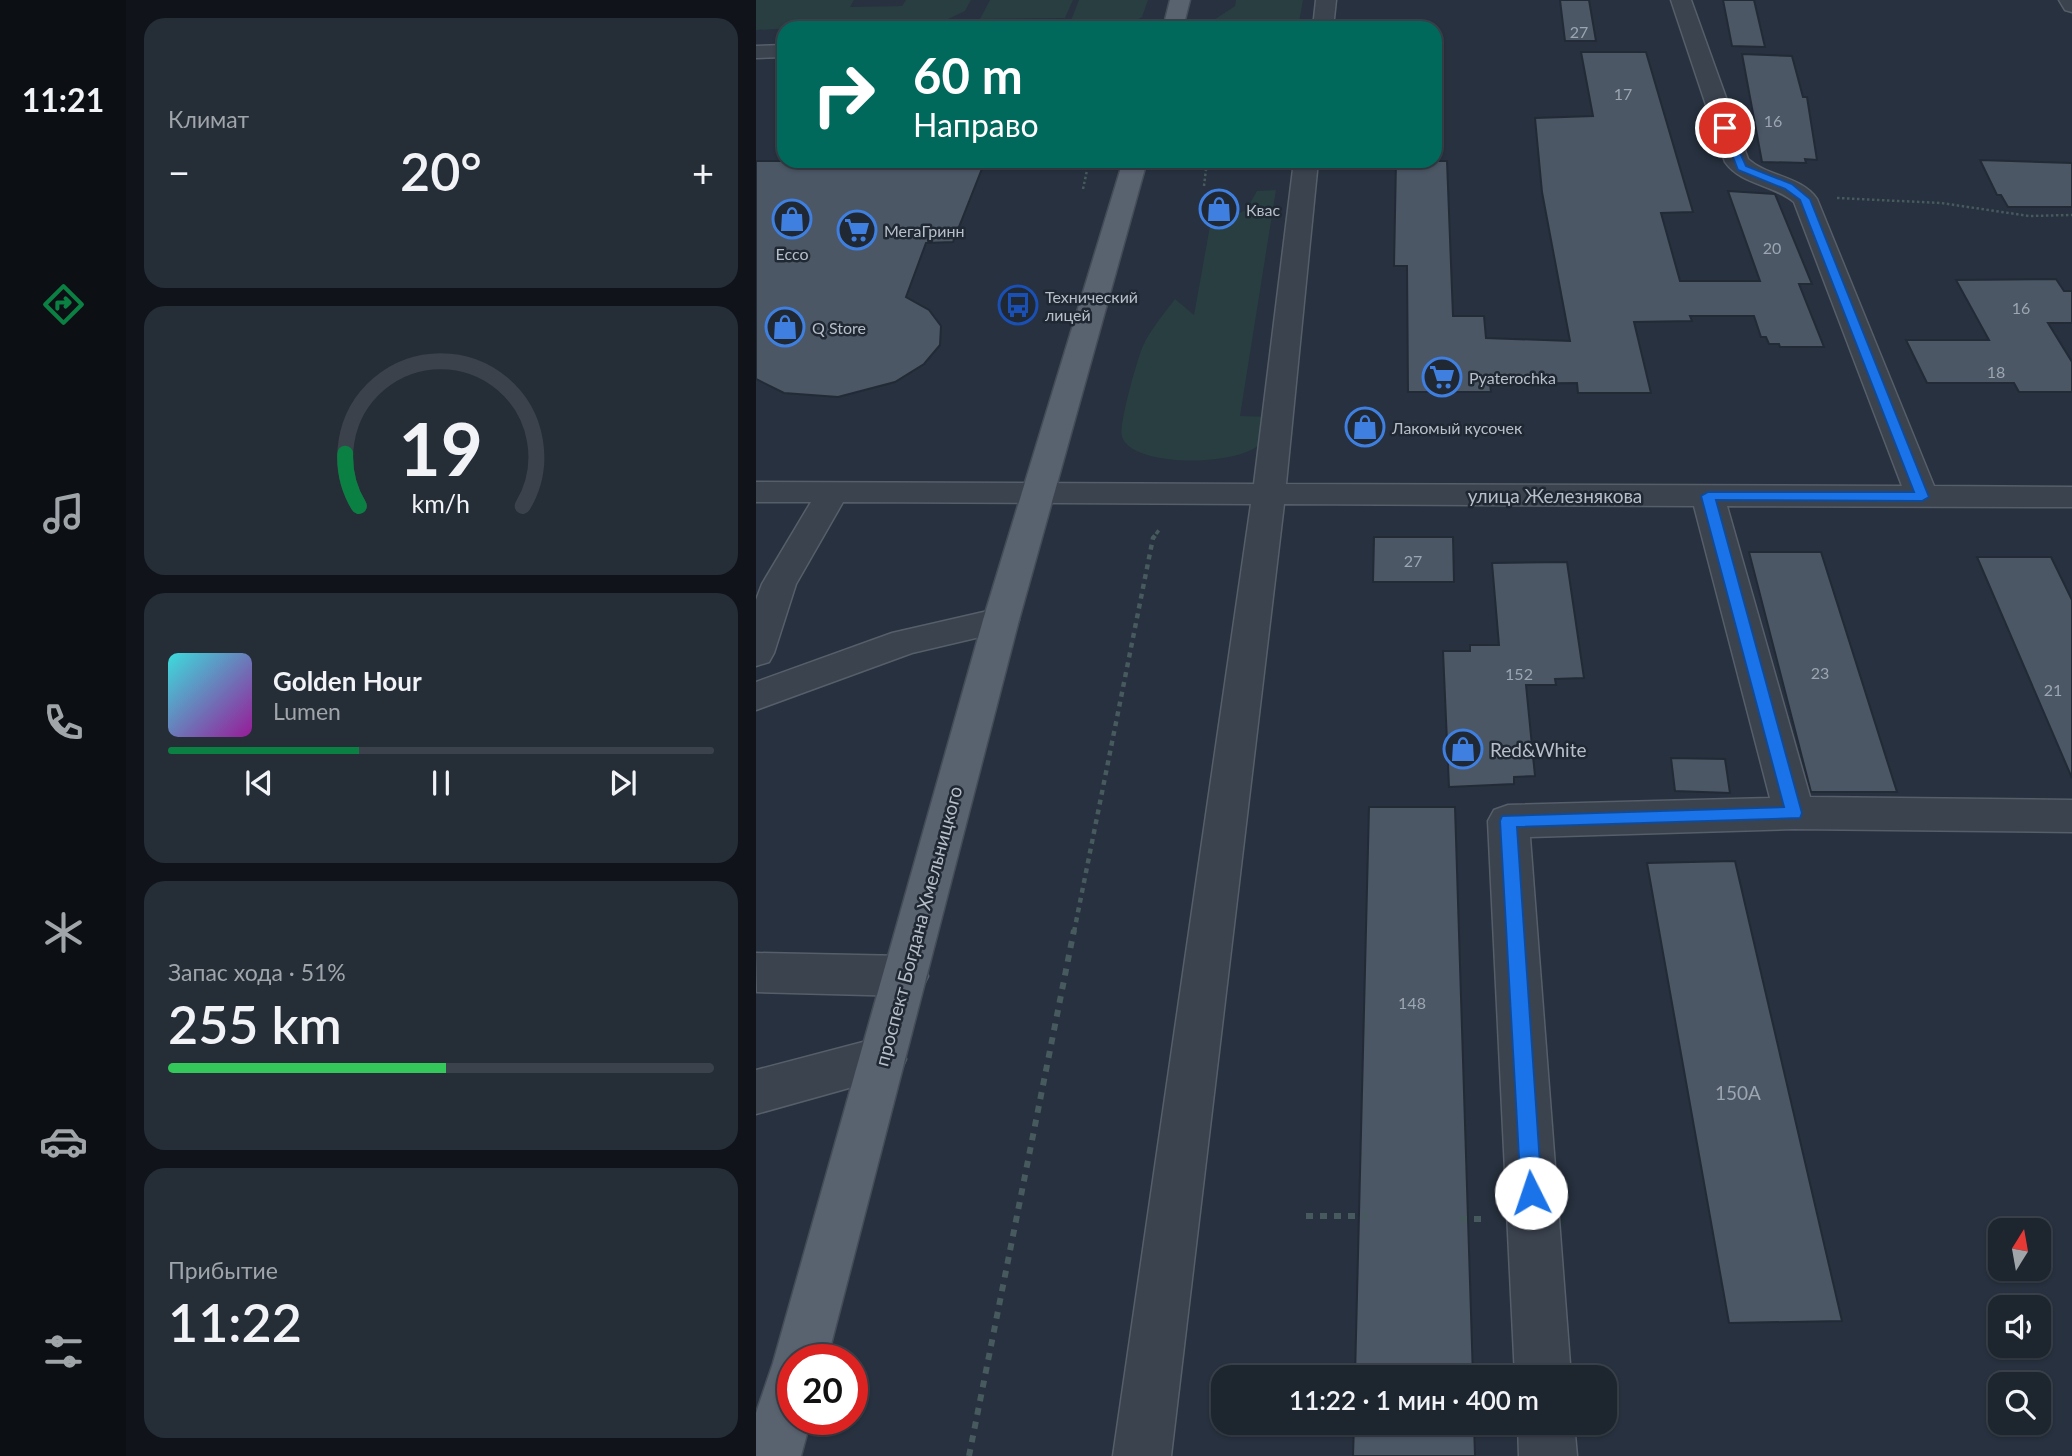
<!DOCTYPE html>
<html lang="ru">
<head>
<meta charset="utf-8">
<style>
	body { margin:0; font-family:Lato,sans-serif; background:#252d37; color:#f1f3f6; height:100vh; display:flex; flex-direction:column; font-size:26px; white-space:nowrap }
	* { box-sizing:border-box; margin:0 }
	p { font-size:23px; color:#a0a5aa }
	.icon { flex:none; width:38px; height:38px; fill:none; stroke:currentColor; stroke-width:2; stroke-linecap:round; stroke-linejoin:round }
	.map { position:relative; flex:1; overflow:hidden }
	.panel { display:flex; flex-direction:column; gap:18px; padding:18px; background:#10141a; width:630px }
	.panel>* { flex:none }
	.top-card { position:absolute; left:21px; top:21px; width:665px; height:147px; border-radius:21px; box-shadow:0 2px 5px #0004,0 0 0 2px #3b424b; background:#00695c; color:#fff; overflow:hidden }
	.needle { width:46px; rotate:11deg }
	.fabs { position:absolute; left:1232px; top:1218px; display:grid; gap:14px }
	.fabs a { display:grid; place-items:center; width:63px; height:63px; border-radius:14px; background:#1d252f; box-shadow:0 2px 5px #0004,0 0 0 2px #3b424b; font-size:35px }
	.speed { position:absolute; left:21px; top:1344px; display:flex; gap:14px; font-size:35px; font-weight:700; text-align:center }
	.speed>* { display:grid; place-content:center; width:91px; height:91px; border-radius:50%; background:#1d252f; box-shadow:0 2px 5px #0004,0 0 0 2px #3b424b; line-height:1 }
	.speed .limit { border:10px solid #d22; background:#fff; color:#111 }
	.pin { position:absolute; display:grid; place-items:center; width:60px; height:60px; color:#fff; margin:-30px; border:4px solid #fff; border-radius:50%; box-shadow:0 2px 7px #0007 }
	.me { position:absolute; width:77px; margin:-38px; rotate:356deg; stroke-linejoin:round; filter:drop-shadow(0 0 5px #0008) }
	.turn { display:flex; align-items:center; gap:24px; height:147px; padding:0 21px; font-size:32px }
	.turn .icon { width:91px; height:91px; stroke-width:2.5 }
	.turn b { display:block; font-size:49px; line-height:60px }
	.big { font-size:52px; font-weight:600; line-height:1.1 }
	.panel .widget { flex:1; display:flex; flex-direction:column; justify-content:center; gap:10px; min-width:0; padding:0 24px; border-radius:21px; background:#252d37 }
	.panel .dial { align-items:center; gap:0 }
	.dial svg { height:182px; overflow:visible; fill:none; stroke:#3b424b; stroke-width:7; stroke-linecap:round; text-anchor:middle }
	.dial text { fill:#f1f3f6; stroke:none }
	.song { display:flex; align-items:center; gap:21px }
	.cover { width:84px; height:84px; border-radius:10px; background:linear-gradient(135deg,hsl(180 70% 55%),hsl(300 70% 35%)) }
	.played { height:7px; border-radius:4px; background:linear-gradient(90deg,#0b8043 35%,#3b424b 35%) }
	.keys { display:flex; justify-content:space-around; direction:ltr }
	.heat { display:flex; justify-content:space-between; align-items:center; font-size:38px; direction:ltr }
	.charge { height:10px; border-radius:5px; background:linear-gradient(90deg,#34c759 51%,#3b424b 0) }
	.trip { position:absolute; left:455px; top:1365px; width:406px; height:70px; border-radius:21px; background:#1d252f; box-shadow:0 2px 5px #0004,0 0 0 2px #3b424b; font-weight:600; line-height:70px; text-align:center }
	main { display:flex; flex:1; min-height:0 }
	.menu { display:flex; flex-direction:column; width:126px; justify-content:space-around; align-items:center; background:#0c0f13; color:#a0a5aa }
	.menu .icon { width:49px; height:49px }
	.menu .active { color:#0b8043 }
	.menu b { font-size:32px; color:#f1f3f6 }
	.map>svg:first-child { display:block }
	.green { fill:#293e40 }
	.building { fill:#4b5765; stroke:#222a36; stroke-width:2 }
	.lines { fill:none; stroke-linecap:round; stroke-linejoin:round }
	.minor-casing { stroke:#565e6a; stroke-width:3 }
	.major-casing { stroke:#444c58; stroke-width:3 }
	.path-far3 { stroke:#475a5d; stroke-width:2.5; stroke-dasharray:2.5 2.5; stroke-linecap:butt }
	.path-far2 { stroke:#475a5d; stroke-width:3.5; stroke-dasharray:4.5 4.5; stroke-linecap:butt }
	.path-far1 { stroke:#475a5d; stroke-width:4.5; stroke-dasharray:5 5; stroke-linecap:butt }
	.path { stroke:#475a5d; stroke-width:6; stroke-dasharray:7 7; stroke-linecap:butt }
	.minor { fill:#3b434f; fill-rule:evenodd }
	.major { fill:#59626f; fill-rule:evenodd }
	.route { fill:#1a73e8; stroke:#114b97; stroke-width:2 }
	.labels { text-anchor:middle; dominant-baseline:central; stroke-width:5; stroke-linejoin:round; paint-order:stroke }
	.number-label { font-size:16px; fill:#9ca5b1 }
	.far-poi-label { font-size:16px; fill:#b7bfca; stroke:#202834; text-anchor:start }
	.street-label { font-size:19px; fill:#b7bfca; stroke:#202834 }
	.poi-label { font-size:19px; fill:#b7bfca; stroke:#202834; text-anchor:start }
	.near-number-label { font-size:19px; fill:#9ca5b1 }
</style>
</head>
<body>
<main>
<nav class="menu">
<b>11:21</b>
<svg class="icon active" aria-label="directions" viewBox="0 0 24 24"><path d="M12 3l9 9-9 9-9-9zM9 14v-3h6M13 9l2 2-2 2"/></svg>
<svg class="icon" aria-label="music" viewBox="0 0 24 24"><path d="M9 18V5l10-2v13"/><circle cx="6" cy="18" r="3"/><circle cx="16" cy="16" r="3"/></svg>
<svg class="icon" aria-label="phone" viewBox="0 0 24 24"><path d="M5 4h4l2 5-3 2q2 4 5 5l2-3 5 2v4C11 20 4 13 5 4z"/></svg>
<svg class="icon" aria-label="climate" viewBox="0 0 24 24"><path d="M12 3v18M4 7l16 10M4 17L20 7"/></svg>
<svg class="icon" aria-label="car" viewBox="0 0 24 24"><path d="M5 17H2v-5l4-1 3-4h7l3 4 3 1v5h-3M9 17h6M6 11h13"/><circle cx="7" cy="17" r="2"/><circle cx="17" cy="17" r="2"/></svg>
<svg class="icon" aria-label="filters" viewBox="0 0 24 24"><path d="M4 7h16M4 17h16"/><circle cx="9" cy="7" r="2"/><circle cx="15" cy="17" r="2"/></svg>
</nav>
<section class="panel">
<div class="widget"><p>Климат</p>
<div class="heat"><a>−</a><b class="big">20°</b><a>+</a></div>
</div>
<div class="widget dial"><svg viewBox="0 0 100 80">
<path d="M14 69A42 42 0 1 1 86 69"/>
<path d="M14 69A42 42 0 0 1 8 46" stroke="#0b8043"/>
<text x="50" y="56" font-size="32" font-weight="700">19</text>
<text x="50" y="72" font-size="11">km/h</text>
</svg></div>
<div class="widget">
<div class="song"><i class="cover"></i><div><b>Golden Hour</b><p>Lumen</p></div></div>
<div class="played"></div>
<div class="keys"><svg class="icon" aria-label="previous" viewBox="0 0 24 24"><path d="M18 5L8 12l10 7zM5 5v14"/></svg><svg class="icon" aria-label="pause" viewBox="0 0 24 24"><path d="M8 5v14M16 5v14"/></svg><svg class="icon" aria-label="next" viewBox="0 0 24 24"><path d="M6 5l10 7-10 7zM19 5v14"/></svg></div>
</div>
<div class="widget"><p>Запас хода · 51%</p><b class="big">255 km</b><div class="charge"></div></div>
<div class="widget"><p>Прибытие</p><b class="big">11:22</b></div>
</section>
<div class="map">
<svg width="1316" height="1456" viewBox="0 0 1316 1456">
	<rect width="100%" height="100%" fill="#27313f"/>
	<g class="green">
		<polygon points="0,0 98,0 94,7 146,6 150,0 215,0 209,11 192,19 0,30"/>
		<polygon points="234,0 317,0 309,18 224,19"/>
		<path d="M323,0H392L386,17C365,32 336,28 312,28Z"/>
		<polygon points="480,0 547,0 542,28 457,28 458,20 479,6"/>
		<path d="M520,190L484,416L516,417C513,424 511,436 506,442C488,466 377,469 366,437C362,426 381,361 386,348C393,331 408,314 419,299L438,315L454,226L490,210L501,191Z"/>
	</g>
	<g class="building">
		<polygon points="804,0 833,0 840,41 809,41"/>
		<polygon points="967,0 998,0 1009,47 976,46"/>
		<polygon points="825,52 890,52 937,212 905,213 924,281 1004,281 972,191 1019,194 1056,284 1043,284 1068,347 1024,347 1023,344 1013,344 1010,337 1005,337 998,316 934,316 936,321 878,322 895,393 822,393 821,383 734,384 735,392 652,392 651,266 638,266 640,161 691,161 697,316 728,316 730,338 814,341 786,192 779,118 837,116"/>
		<polygon points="986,54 1036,56 1047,97 1051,97 1061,160 1049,159 1050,163 1006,162"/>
		<polygon points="1224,160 1316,163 1316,207 1252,207 1245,195 1241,195"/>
		<polygon points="0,161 229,161 197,242 170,243 150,297 173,310 185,326 184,345 168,364 139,382 82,397 28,393 0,379"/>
		<polygon points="1300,279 1308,291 1316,291 1316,323 1292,323 1316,362 1316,392 1263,392 1258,383 1171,383 1150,340 1233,340 1200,280"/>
		<polygon points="618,537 697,537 698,582 617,582"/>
		<polygon points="993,552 1065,552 1141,792 1055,792"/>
		<polygon points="1221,557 1295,557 1316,600 1316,778"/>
		<polygon points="811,562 828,678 799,679 800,685 770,685 779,776 758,777 758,784 693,787 687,651 714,651 714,645 743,645 736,563"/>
		<polygon points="915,758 969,759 974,793 919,791"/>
		<polygon points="613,807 699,807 717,1377 599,1377"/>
		<polygon points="979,861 1086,1321 973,1323 891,863"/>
		<polygon points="598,1423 718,1423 719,1456 597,1456"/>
	</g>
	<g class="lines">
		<defs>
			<g id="minor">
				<polygon points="560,0 580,0 577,28 557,28"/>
				<path d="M915,0H935L992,159C1012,177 1045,176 1061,199L1178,486L1316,487V507L971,506L1054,797L1316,800V832L1038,829L774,837L815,1377H759L732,821L738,810L752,805L1014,798L938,506L528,504L415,1456H357L495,504L87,502L40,584L18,653L13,662L0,666V600L6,584L55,502H0V482L498,484L538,161H562L530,484L1146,486L1038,202C1017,184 985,185 969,162Z"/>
				<polygon points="1303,0 1316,0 1316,12 1309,10"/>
				<polygon points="28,45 28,57 0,58 0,46"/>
				<polygon points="245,608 258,611 263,620 258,629 156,653 0,710 0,682 136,633"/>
				<polygon points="0,953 149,956 165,962 172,976 165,990 149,996 1,992"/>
				<polygon points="126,1037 143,1044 150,1059 143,1074 0,1114 0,1070"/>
				<polygon points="762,1423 818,1423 821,1456 763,1456"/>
			</g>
			<g id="major">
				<polygon points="414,0 434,0 427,28 407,28"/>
				<polygon points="367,161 391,161 263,620 71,1360 37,1360 37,1419 55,1419 45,1456 0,1456 0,1413 17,1363 227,620"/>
			</g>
		</defs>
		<use href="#minor" class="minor-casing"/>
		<use href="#major" class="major-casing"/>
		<g class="path-far3">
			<polyline points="448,186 451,161"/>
			<polyline points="327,189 333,161"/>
			<polyline points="1081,198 1185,203 1273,216 1316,215"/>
		</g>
		<polyline class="path-far2" points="400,534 403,530"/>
		<polyline class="path-far1" points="318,932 397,538 402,532"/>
		<g class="path">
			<polyline points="550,1216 611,1216"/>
			<polyline points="704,1219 731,1219"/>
			<polyline points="213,1456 318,930"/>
		</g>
		<use href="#minor" class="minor"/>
		<use href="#major" class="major"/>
	</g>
	<polygon class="route" points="965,126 973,128 990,166 1036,184 1054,199 1173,497 1166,501 960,500 1046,813 1044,818 761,827 786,1193 783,1200 775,1203 768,1200 765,1193 744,821 746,816 1028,807 945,496 952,492 1158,492 1044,200 1029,189 982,170"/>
	<defs>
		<symbol id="shop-ring" viewBox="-11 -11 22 22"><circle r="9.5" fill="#202834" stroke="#3f7fe0" stroke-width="1.5"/><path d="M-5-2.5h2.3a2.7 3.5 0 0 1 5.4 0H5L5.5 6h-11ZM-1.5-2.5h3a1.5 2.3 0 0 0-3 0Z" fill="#3f7fe0"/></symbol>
		<symbol id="supermarket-ring" viewBox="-11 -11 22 22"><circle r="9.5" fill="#202834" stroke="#3f7fe0" stroke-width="1.5"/><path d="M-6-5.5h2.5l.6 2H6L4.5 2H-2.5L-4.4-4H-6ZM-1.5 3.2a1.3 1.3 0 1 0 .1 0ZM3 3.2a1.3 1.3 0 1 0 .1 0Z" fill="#3f7fe0"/></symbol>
		<symbol id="bus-ring" viewBox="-11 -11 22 22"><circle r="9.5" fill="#202834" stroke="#1a4fb4" stroke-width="1.5"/><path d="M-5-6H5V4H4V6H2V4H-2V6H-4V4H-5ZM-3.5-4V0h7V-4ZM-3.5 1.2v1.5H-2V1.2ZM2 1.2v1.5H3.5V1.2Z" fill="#1a4fb4"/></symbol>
	</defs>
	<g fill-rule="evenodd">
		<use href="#shop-ring" x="441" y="187" width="44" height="44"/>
		<use href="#shop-ring" x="14" y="197" width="44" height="44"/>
		<use href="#supermarket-ring" x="79" y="208" width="44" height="44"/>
		<use href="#bus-ring" x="240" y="283" width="44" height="44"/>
		<use href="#shop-ring" x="7" y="305" width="44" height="44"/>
		<use href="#supermarket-ring" x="664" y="355" width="44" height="44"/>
		<use href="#shop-ring" x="587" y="405" width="44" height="44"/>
		<use href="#shop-ring" x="685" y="727" width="44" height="44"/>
	</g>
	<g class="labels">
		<g class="number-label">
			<text x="823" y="31">27</text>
			<text x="867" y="93">17</text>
			<text x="1017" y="120">16</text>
			<text x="1016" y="247">20</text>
			<text x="1265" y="307">16</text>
			<text x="1240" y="371">18</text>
			<text x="657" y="560">27</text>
			<text x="1064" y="672">23</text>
			<text x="763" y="673">152</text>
			<text x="1297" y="689">21</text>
			<text x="656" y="1002">148</text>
		</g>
		<g class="far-poi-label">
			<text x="490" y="209">Квас</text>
			<text x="128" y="230">МегаГринн</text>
			<text x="36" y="253" text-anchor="middle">Ecco</text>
			<text x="289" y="296">Технический<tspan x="289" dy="18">лицей</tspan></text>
			<text x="56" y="327">Q Store</text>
			<text x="713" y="377">Pyaterochka</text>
			<text x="636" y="427">Лакомый кусочек</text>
		</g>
		<g class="street-label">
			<text x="799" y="495">улица Железнякова</text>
			<text transform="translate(162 926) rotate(-75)">проспект Богдана Хмельницкого</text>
		</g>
		<g class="poi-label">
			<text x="734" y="749">Red&amp;White</text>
		</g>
		<g class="near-number-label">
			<text x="982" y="1092">150А</text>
		</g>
	</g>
</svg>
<div class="fabs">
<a><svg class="needle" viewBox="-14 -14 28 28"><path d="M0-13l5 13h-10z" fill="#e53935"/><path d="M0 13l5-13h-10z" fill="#a0a5aa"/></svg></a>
<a><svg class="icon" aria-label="sound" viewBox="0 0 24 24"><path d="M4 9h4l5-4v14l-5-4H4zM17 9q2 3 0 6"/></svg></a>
<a><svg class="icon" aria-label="search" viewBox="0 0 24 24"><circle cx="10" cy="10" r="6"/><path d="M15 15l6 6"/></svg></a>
</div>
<div class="speed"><div class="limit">20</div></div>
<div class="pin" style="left:969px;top:128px;background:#d93025"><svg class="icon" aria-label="arrive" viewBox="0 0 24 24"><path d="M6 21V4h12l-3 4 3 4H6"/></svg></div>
<svg class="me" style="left:775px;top:1193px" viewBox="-20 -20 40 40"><circle r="19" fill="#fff"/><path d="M0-13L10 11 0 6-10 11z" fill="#1a73e8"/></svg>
<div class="trip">11:22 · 1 мин · 400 m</div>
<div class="top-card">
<div class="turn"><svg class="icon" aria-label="right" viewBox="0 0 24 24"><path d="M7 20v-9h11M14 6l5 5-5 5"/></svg><div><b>60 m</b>Направо</div></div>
</div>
</div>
</main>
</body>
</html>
